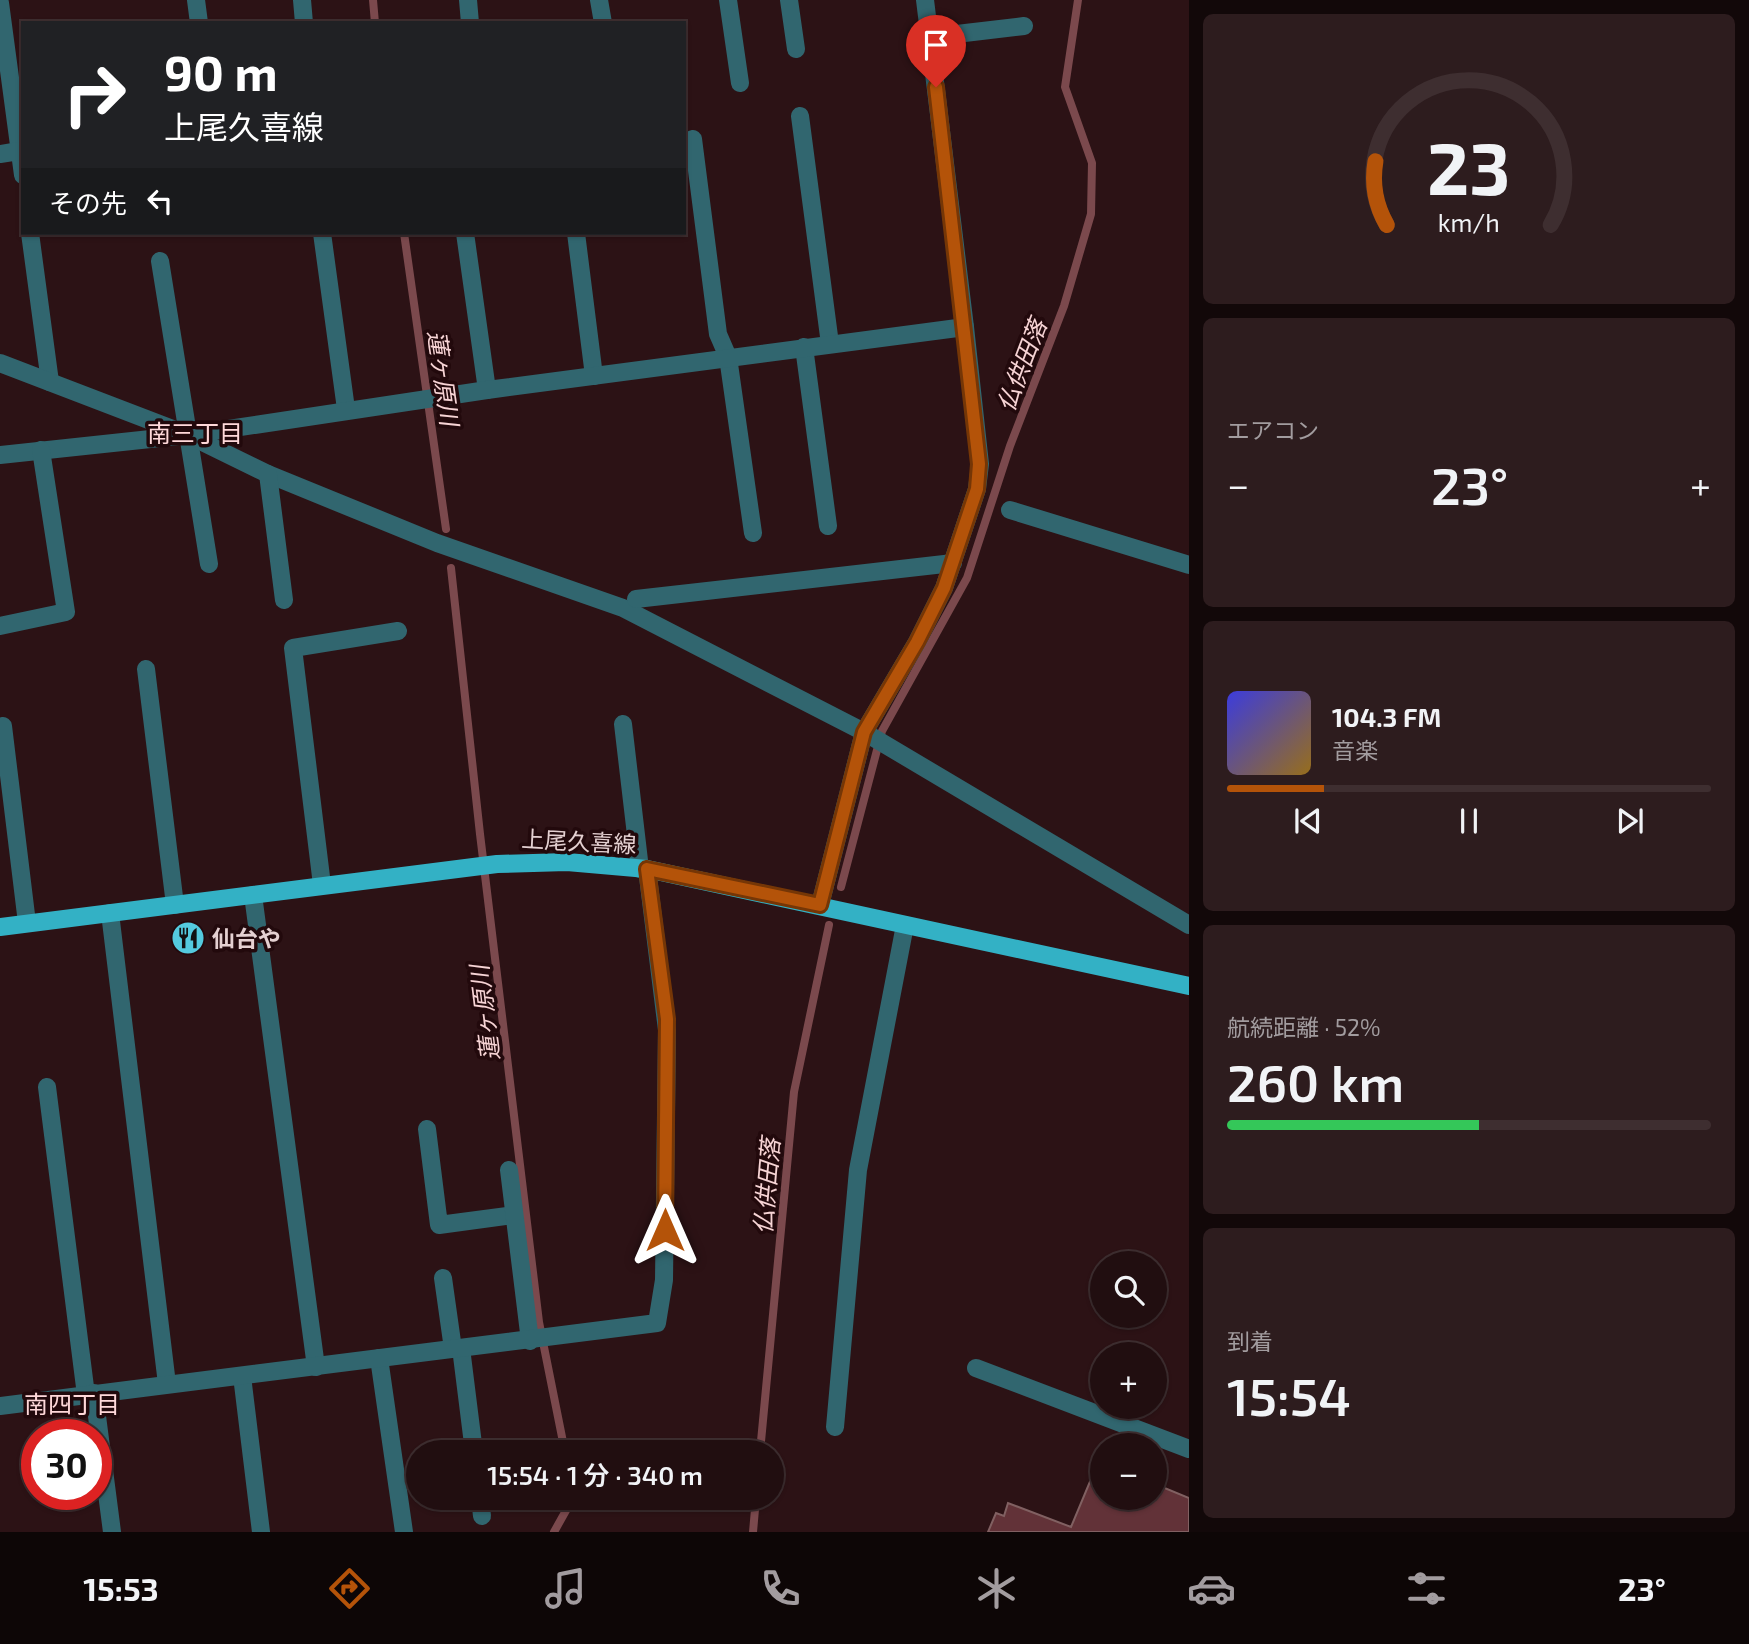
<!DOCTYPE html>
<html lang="ja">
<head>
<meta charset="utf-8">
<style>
	body { margin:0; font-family:"Exo 2","Noto Sans JP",sans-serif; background:#2d1c1e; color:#f1f3f6; height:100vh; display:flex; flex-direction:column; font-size:26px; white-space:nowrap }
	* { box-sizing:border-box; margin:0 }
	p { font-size:23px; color:#a29c9f }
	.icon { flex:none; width:38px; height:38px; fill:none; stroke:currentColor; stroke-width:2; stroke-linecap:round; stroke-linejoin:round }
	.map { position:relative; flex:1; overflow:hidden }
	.panel { display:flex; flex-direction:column; gap:14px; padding:14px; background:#120809; width:560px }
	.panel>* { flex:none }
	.top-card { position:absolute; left:21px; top:21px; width:665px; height:214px; border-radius:0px; box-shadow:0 2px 5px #0004,0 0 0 2px #3e2e30; background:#202124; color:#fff; overflow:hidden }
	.tools { position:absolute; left:1090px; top:1251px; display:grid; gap:14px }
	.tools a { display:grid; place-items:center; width:77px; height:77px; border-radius:50%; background:#210e10; box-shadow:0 2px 5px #0004,0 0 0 2px #3e2e30; font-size:35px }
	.speed { position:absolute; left:21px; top:1419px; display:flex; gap:14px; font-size:35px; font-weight:700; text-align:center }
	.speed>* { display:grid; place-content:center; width:91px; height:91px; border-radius:50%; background:#210e10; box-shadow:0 2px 5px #0004,0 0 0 2px #3e2e30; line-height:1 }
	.speed .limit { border:10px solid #d22; background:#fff; color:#111 }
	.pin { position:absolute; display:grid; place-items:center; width:60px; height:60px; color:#fff; margin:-72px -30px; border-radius:50% 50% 50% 0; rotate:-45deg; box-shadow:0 0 7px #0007 }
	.pin .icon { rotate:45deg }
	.me { position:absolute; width:77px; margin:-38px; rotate:0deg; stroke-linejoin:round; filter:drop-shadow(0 0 5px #0008) }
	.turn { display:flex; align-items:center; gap:24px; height:147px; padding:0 28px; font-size:32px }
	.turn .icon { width:91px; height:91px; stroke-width:2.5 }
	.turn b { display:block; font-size:49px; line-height:60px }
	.then { display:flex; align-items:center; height:66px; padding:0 28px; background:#0003; gap:14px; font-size:26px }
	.big { font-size:52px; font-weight:600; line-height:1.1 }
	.panel .tile { flex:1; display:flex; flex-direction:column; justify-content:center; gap:10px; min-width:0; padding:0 24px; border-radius:10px; background:#2d1c1e }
	.panel .dial { align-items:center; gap:0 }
	.dial svg { height:182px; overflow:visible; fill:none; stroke:#3e2e30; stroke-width:7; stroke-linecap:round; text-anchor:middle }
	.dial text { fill:#f1f3f6; stroke:none }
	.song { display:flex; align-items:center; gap:21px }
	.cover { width:84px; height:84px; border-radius:10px; background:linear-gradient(135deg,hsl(240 70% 55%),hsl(40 70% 35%)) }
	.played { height:7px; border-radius:4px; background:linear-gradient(90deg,#b45309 20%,#3e2e30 20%) }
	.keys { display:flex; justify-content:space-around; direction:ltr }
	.heat { display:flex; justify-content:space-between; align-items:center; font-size:38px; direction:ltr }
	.charge { height:10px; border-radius:5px; background:linear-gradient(90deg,#34c759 52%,#3e2e30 0) }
	.trip { position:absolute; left:406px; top:1440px; width:378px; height:70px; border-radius:35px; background:#210e10; box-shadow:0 2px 5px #0004,0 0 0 2px #3e2e30; font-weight:600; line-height:70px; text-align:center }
	.tabs { display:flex; height:112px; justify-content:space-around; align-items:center; background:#0d0606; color:#a29c9f }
	.tabs .icon { width:49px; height:49px }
	.tabs .on { color:#b45309 }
	.tabs b { font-size:32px; color:#f1f3f6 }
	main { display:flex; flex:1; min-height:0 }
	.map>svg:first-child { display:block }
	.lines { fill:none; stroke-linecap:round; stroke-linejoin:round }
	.stream { stroke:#7b494d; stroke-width:8 }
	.building { fill:#623337; stroke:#816162; stroke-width:2; filter:url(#shadow) }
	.minor { stroke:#31666f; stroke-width:18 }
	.major { stroke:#33b1c5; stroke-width:18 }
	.route-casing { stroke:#753606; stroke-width:18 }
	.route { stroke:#b45309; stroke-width:12 }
	.labels { text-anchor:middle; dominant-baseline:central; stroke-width:7; stroke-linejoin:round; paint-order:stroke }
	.street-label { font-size:23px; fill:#e4d0d1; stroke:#22090c }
	.poi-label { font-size:23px; font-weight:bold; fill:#e4d0d1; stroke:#22090c; text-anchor:start }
	.water-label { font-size:24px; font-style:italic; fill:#f7d4d5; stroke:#22090c }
	.neighbourhood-label { font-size:24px; fill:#fed8d9; stroke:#22090c }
</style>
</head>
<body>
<main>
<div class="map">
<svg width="1189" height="1532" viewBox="0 0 1189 1532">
	<defs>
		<filter id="shadow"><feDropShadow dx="6" dy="6" stdDeviation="0" flood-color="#0009"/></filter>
	</defs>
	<rect width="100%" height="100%" fill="#2c1215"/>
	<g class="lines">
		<g class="stream">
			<polyline points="373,0 375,23"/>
			<polyline points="404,233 446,529"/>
			<polyline points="451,568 480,834 539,1322 565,1452"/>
			<polyline points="841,887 882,731 967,578 1010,446 1064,306 1091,214 1092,163 1065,87 1078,0"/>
			<polyline points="760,1452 794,1092 829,925"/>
			<polyline points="554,1532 573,1498"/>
			<polyline points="753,1532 756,1498"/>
		</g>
	</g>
	<polygon class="building" points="1099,1460 1102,1462 1102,1498 1155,1498 1155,1484 1189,1498 1189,1532 988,1532 996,1513 1004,1516 1008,1503 1071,1527"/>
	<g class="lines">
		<g class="minor">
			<polyline points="196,0 199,23"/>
			<polyline points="302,0 304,23"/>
			<polyline points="468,0 470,23"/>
			<polyline points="599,0 603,23"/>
			<polyline points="728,0 740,83"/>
			<polyline points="789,0 796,49"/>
			<polyline points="0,3 23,175"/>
			<polyline points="931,37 1024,26"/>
			<polyline points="800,116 830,344"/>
			<polyline points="693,139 718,334 728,357 753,533"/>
			<polyline points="0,154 19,151"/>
			<polyline points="30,233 50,382"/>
			<polyline points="322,233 346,409"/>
			<polyline points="465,233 487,390"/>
			<polyline points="576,233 594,376"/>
			<polyline points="160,261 209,564"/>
			<polyline points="804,347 828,526"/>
			<polyline points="0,363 188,435 268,474 437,543 623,608 864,732 1189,925"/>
			<polyline points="0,455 188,435 487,390 965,327 925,0"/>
			<polyline points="268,474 284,600"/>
			<polyline points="1010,510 1189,565"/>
			<polyline points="636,599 953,563"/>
			<polyline points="0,626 66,612 41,450"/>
			<polyline points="146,669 175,905"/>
			<polyline points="623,724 640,869"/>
			<polyline points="3,726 27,923"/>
			<polyline points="322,885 293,648 398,631"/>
			<polyline points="253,895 316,1367"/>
			<polyline points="820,905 864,732 917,642 944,588 977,489 980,464 965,327"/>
			<polyline points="110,913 167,1384"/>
			<polyline points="47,1087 86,1395"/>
			<polyline points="427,1129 439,1225 514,1215"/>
			<polyline points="509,1170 530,1341"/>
			<polyline points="443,1278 453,1349"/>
			<polyline points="461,1348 474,1452"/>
			<polyline points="379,1358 404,1532"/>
			<polyline points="976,1368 1189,1449"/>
			<polyline points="242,1376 261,1532"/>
			<polyline points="94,1393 112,1532"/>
			<polyline points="0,1406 657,1323 664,1280 667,1030 647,869"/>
			<polyline points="835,1427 858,1170 905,925"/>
			<polyline points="480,1498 482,1516"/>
		</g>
		<polyline class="major" points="0,927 497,864 567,862 647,869 1189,986"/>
	</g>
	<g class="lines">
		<defs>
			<polyline id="route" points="665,1230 667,1019 647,869 820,905 864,732 917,642 944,588 977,489 979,464 936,87"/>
		</defs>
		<use href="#route" class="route-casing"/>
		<use href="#route" class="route"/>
	</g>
	<defs>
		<symbol id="restaurant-disc" viewBox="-11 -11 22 22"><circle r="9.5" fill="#54cade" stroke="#22090c"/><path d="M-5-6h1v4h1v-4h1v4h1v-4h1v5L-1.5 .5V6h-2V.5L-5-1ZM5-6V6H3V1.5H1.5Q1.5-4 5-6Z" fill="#111"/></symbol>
	</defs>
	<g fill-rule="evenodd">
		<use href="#restaurant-disc" x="169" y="919" width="38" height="38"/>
	</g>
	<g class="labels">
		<g class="street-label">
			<text transform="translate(579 841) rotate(3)">上尾久喜線</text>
		</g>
		<g class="poi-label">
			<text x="212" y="938">仙台や</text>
		</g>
		<g class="water-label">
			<text transform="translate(1021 365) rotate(-69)">仏供田落</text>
			<text transform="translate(444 378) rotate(82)">蓮ヶ原川</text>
			<text transform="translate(484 1013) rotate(-97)">蓮ヶ原川</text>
			<text transform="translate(766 1186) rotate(-85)">仏供田落</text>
		</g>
		<g class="neighbourhood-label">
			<text x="195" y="432">南三丁目</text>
			<text x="72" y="1403">南四丁目</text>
		</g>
	</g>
</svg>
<div class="tools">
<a><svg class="icon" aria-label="search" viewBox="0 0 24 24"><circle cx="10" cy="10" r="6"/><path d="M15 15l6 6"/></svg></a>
<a>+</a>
<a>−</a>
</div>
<div class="speed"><div class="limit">30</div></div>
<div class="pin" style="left:936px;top:87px;background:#d93025"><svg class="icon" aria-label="arrive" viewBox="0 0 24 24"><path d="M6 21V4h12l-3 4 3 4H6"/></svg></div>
<svg class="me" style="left:665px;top:1230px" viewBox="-20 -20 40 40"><path d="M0-17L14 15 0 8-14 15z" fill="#b45309" stroke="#fff" stroke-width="4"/></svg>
<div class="trip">15:54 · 1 分 · 340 m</div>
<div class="top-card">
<div class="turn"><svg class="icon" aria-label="right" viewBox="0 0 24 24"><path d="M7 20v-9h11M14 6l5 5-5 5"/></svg><div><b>90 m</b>上尾久喜線</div></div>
<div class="then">その先<svg class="icon" aria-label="left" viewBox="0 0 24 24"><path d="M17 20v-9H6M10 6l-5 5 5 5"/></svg></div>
</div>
</div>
<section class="panel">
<div class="tile dial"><svg viewBox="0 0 100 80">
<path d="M14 69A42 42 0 1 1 86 69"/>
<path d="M14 69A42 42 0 0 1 9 41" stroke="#b45309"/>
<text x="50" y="56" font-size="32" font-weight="700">23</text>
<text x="50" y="72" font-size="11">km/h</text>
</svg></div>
<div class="tile"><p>エアコン</p>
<div class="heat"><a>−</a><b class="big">23°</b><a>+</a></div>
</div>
<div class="tile">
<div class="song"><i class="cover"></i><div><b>104.3 FM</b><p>音楽</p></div></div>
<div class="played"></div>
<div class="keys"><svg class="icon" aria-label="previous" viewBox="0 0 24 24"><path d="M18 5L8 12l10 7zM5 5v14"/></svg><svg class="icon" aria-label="pause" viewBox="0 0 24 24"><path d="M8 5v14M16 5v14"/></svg><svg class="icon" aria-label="next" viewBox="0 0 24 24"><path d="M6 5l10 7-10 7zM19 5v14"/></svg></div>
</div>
<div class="tile"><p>航続距離 · 52%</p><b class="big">260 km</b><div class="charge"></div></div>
<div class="tile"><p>到着</p><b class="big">15:54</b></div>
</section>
</main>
<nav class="tabs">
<b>15:53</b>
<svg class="icon on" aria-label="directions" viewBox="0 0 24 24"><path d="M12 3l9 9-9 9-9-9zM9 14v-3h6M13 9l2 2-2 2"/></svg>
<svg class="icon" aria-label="music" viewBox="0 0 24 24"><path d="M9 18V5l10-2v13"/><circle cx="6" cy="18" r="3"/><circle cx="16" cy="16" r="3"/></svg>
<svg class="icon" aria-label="phone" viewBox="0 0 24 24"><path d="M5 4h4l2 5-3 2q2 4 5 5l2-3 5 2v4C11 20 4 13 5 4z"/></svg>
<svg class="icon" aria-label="climate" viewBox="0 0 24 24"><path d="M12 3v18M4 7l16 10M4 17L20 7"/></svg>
<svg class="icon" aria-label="car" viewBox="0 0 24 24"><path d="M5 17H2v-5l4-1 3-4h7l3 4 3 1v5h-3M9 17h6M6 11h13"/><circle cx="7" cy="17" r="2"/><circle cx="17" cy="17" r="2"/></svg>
<svg class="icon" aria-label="filters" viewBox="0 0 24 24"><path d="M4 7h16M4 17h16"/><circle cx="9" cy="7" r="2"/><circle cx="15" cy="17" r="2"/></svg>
<b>23°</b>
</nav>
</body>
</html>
